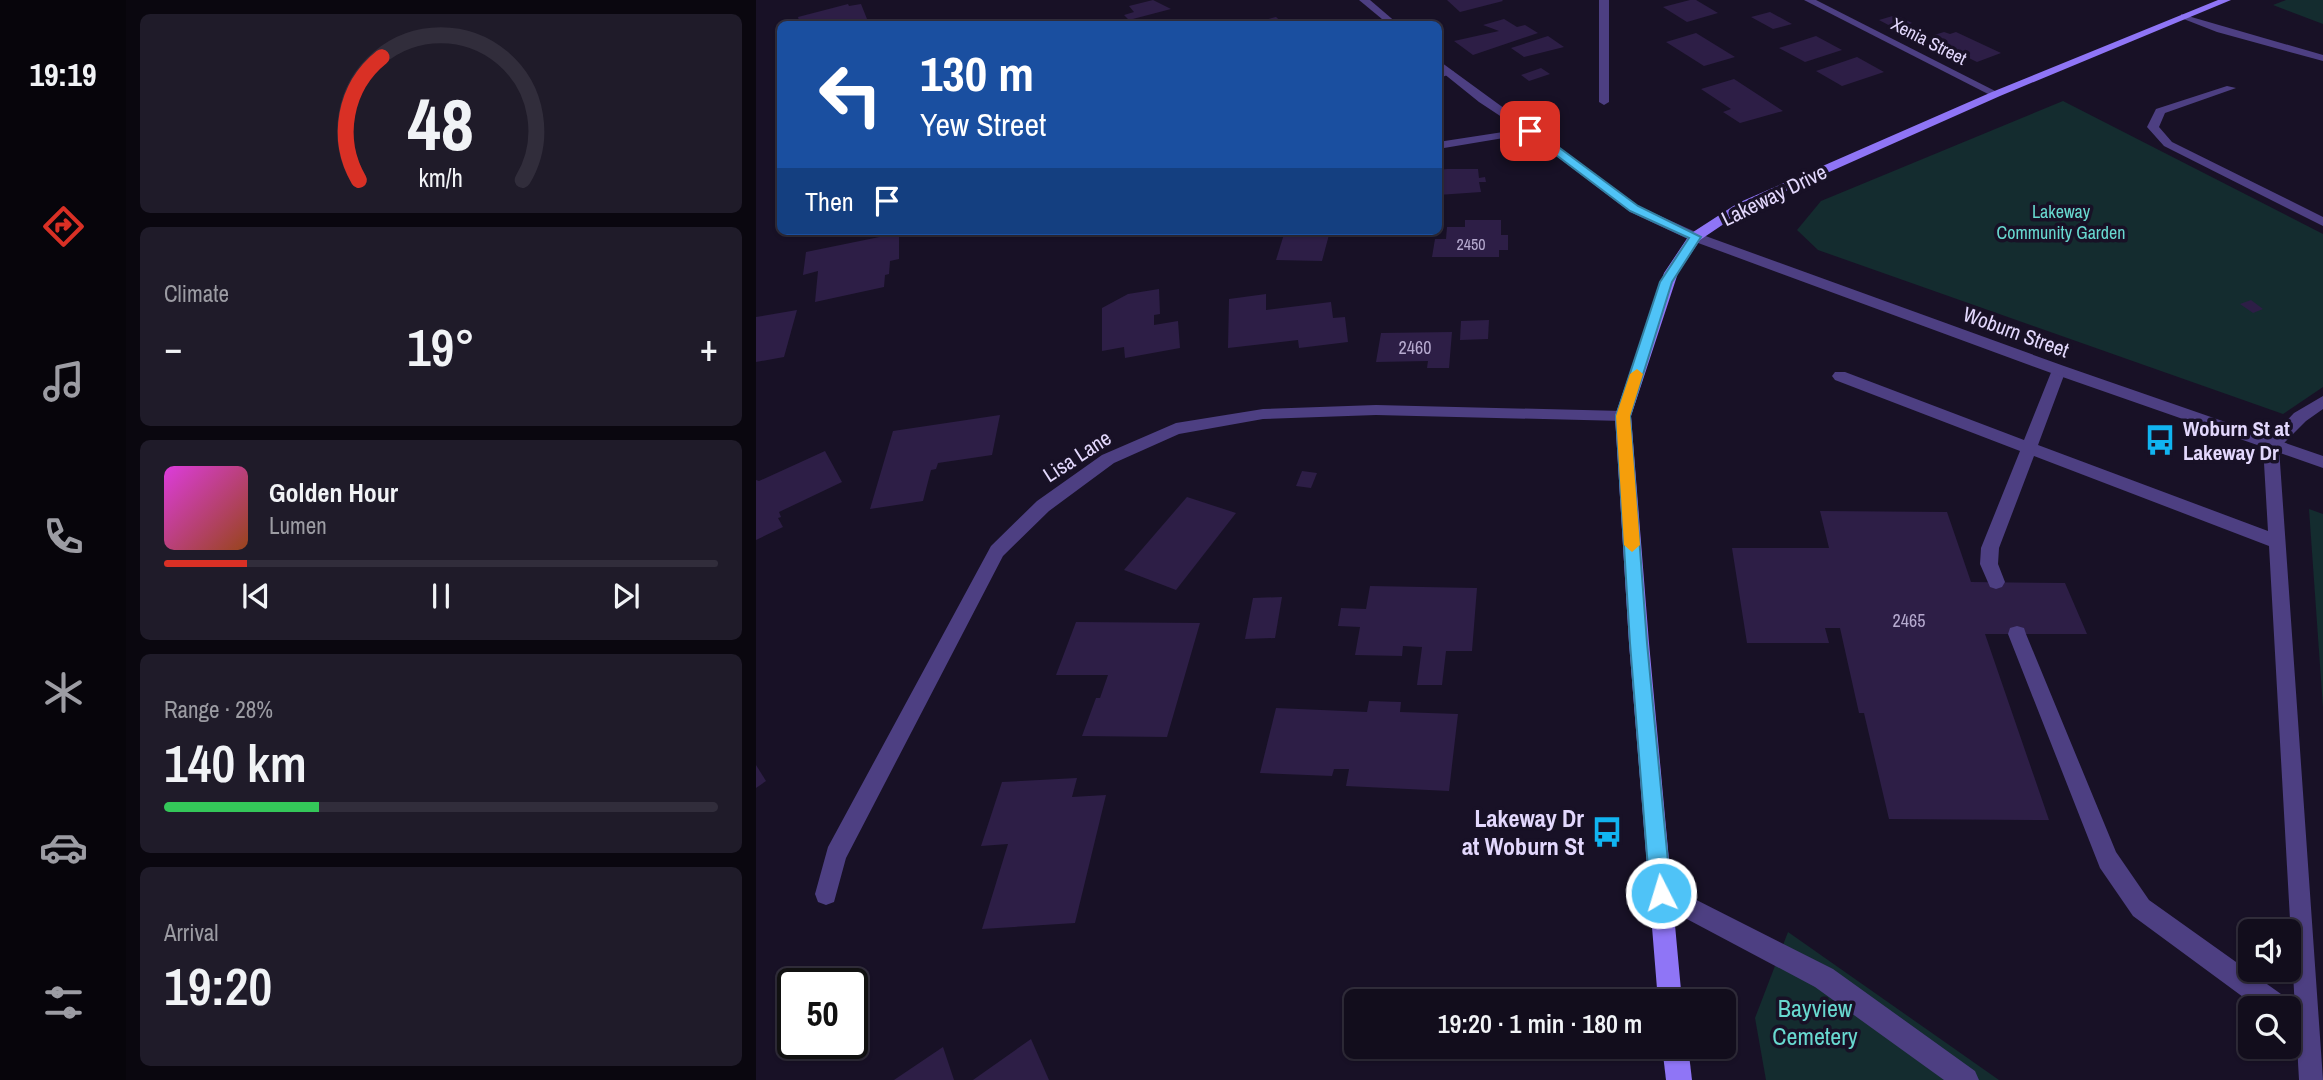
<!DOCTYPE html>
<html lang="en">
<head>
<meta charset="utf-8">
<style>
	body { margin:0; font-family:"Archivo Narrow",sans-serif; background:#1f1b29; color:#f1f3f6; height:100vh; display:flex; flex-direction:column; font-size:26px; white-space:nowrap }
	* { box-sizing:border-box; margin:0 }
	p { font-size:23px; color:#9c9ca3 }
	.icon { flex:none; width:38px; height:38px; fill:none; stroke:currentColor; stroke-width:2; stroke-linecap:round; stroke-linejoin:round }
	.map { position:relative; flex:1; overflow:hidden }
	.panel { display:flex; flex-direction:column; gap:14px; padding:14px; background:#0a070f; width:630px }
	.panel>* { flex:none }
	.hud { position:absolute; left:21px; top:21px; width:665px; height:214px; border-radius:10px; box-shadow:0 2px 5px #0004,0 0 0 2px #312d3b; background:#1a4fa0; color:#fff; overflow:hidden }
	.fabs { position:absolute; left:1482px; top:919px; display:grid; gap:14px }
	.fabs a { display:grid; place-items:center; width:63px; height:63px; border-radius:10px; background:#120d1c; box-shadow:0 2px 5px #0004,0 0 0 2px #312d3b; font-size:35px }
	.speed { position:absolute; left:21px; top:968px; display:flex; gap:14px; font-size:35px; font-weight:700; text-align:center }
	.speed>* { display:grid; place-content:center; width:91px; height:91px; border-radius:50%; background:#120d1c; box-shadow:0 2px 5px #0004,0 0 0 2px #312d3b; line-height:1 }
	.speed .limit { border:4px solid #111; border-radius:10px; background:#fff; color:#111 }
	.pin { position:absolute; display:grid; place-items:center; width:60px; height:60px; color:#fff; margin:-30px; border-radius:14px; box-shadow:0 4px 10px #0006 }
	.me { position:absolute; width:77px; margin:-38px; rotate:355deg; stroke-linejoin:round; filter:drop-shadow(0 0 5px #0008) }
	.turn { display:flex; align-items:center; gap:24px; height:147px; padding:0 28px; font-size:32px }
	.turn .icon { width:91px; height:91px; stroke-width:2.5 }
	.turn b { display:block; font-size:49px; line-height:60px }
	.then { display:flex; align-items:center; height:66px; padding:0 28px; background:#0003; gap:14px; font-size:26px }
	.big { font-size:52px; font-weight:600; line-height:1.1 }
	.panel .tile { flex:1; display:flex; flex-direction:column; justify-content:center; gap:10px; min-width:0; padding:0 24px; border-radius:10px; background:#1f1b29 }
	.panel .dial { align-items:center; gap:0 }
	.dial svg { height:182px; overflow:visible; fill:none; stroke:#312d3b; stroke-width:7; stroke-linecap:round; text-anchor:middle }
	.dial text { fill:#f1f3f6; stroke:none }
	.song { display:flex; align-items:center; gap:21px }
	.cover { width:84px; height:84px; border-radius:10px; background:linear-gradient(135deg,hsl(300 70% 55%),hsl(20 70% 35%)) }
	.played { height:7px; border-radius:4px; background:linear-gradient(90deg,#d93025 15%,#312d3b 15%) }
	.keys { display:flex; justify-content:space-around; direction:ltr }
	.heat { display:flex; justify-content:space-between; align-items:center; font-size:38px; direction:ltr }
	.charge { height:10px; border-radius:5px; background:linear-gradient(90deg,#34c759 28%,#312d3b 0) }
	.trip { position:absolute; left:588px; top:989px; width:392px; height:70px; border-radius:10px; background:#120d1c; box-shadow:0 2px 5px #0004,0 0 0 2px #312d3b; font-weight:600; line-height:70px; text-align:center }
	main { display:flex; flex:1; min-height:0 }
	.tabs { display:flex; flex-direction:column; width:126px; justify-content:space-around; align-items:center; background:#07050b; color:#9c9ca3 }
	.tabs .icon { width:49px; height:49px }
	.tabs .active { color:#d93025 }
	.tabs b { font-size:32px; color:#f1f3f6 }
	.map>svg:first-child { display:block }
	.green { fill:#142c2f }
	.building { fill:#2d1e46 }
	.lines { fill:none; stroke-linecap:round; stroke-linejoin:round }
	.service { fill:#4d3f82; fill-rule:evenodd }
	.minor { fill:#4d3f82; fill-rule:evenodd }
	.tertiary { fill:#4d3f82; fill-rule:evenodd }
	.secondary { fill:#8f75f6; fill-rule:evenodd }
	.route { fill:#4fc3f7; stroke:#337fa1; stroke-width:2 }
	.slow { fill:#f59e0b }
	.labels { text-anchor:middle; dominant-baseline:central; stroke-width:7; stroke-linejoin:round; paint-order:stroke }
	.far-number-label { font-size:16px; fill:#b6aacf }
	.far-street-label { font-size:18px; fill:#e3d8fd; stroke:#181126 }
	.far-park-label { font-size:18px; fill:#68d9d0; stroke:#181126 }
	.number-label { font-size:18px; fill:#b6aacf }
	.street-label { font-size:21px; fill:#e3d8fd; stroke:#181126 }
	.poi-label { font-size:21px; font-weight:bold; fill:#e3d8fd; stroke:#181126; text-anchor:start }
	.near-poi-label { font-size:24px; font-weight:bold; fill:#e3d8fd; stroke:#181126; text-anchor:end }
	.near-park-label { font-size:24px; fill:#68d9d0; stroke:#181126 }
</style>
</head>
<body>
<main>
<nav class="tabs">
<b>19:19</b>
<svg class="icon active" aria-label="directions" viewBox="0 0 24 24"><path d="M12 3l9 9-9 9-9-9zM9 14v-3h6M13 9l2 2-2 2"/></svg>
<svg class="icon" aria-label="music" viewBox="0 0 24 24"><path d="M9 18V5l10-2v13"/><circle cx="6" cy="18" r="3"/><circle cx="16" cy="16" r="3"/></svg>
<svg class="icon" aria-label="phone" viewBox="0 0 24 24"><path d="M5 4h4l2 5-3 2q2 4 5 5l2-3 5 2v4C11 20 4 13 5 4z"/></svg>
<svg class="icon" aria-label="climate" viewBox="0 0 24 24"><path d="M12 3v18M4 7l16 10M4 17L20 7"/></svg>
<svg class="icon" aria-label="car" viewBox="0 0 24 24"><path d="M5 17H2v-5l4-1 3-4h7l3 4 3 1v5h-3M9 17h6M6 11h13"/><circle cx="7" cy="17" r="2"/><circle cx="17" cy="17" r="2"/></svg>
<svg class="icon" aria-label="filters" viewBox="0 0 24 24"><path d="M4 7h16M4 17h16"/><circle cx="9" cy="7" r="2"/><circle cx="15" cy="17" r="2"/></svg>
</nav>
<section class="panel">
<div class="tile dial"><svg viewBox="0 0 100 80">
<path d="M14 69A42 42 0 1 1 86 69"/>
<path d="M14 69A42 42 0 0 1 24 15" stroke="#d93025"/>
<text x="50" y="56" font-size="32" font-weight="700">48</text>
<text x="50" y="72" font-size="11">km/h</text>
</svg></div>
<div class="tile"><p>Climate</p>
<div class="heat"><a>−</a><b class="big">19°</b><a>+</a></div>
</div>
<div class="tile">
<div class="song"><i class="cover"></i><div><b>Golden Hour</b><p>Lumen</p></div></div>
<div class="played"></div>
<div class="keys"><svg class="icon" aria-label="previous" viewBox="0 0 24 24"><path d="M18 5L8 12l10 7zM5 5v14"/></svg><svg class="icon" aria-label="pause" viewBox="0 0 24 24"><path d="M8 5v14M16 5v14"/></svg><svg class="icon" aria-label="next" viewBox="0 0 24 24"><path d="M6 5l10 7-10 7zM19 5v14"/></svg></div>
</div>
<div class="tile"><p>Range · 28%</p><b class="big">140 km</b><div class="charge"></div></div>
<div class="tile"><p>Arrival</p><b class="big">19:20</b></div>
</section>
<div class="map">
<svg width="1567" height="1080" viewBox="0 0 1567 1080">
	<rect width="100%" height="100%" fill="#181126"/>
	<g class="green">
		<polygon points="1530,0 1567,0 1567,24 1517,5"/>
		<polygon points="1307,101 1567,234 1567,387 1527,414 1062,250 1041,230 1065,201"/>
		<polygon points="1553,509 1567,514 1567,708"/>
		<polygon points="1032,932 1243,1080 1010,1080 999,1018"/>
	</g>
	<g class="building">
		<polygon points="397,0 415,9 373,20 368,15 378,12 373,6"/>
		<polygon points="691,0 746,0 747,1 704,12"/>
		<polygon points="934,0 940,0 962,13 931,22 907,7"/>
		<polygon points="92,4 93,6 105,4 113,24 44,24 42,17"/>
		<polygon points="1014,12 1036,24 1017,29 995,17"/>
		<polygon points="1140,15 1156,23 1140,29 1123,20"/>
		<polygon points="520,17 528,24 494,24"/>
		<polygon points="748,19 761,27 769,25 782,33 717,55 698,41 743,31 727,25"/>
		<polygon points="1188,32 1194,34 1200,32 1245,53 1221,62 1176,40 1183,38 1178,35"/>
		<polygon points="940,33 979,57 948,66 910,42"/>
		<polygon points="792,36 808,47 768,57 755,48"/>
		<polygon points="1060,36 1086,50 1049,62 1023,48"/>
		<polygon points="1101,57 1128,72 1086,86 1060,71"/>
		<polygon points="785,68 794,74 773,81 765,75"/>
		<polygon points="978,79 1027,111 984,123 967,112 975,109 945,89"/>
		<polygon points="691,169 722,169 723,178 729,177 730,182 723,182 725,192 682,195 682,170"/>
		<polygon points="709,220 745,220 745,235 752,235 752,250 743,250 743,257 676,257 679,239 690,239 691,227 709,227"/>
		<polygon points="529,231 574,231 566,261 520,260"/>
		<polygon points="143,233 143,259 134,261 133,274 129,275 128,287 59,302 62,271 47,275 50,252"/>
		<polygon points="403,289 404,314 398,315 398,325 422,321 424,348 369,358 368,347 346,351 346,308 372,294"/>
		<polygon points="510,294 510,310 575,302 577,318 589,317 592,342 543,348 542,340 472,348 473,299"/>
		<polygon points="1495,300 1507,309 1497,313 1484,304"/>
		<polygon points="41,310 28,357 0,362 0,317"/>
		<polygon points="733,320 732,339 704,340 705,321"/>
		<polygon points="696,332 693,368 671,368 672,361 620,362 625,333"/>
		<polygon points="244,415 236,455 182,463 180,469 175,470 167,501 114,509 137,431"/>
		<polygon points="69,451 86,482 23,512 25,517 22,518 27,527 0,540 0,480 3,481"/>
		<polygon points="546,471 561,473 555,488 540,486"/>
		<polygon points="431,497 480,513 420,590 368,570"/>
		<polygon points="1064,511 1191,512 1215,582 1309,583 1331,634 1229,634 1293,820 1133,819 1108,713 1103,713 1084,628 1069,628 1073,643 991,643 976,548 1073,548"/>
		<polygon points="614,586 721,588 716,651 690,651 686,685 661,685 666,647 647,646 646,656 599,655 604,627 582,626 585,608 610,609"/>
		<polygon points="526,597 519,638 489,639 497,598"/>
		<polygon points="320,622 444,623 411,737 326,736 340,698 344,698 352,675 300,675"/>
		<polygon points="613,701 645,702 644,712 702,714 693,791 590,786 593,769 578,769 576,776 504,773 520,708 611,712"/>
		<polygon points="0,765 10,781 0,788"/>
		<polygon points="321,778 316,797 350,795 319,923 226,929 252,844 225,846 246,782"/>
		<polygon points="275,1039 293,1080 217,1080"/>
		<polygon points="187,1047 198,1080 138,1080"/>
	</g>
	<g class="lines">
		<g class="service">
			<polygon points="693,69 698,72 682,79 682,72"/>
			<polygon points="1471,86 1480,88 1409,113 1403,127 1416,142 1567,217 1567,226 1408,146 1391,127 1400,109"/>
			<polygon points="774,128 780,131 778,133 682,149 682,142"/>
			<polygon points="1303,365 1310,370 1282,445 1512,531 1507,446 1538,413 1567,396 1567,409 1550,421 1523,448 1567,1080 1543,1080 1513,546 1278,456 1243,548 1242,564 1249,582 1246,587 1240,589 1234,587 1224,564 1225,548 1264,451 1079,380 1076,376 1079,372 1089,372 1268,440 1296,370"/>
			<polygon points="1261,626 1268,628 1270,634 1360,852 1393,900 1532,999 1535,1008 1533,1014 1533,1008 1502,1008 1377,916 1344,868 1252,634 1254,628"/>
			<polygon points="905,882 1077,969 1219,1071 1223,1080 1188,1080 1059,987 897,901 894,893 897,885"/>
		</g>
		<g class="minor">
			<polygon points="843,0 853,0 853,102 848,105 843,102"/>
			<polygon points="1048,0 1060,0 1245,94 1236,96"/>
			<polygon points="1425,14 1567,55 1567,61 1461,32 1425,18"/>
			<polygon points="620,405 867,411 875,416 867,421 620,415 507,419 423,434 358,463 293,511 247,556 90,858 78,902 70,905 62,902 59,894 72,847 235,546 281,501 346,455 420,423 507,409"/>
		</g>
		<g class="tertiary">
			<polygon points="603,0 614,0 642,24 632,24"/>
			<polygon points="682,60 882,206 944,234 1308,366 1567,456 1567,468 1298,374 934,240 874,212 770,133 723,102 682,69"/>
		</g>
		<g class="secondary">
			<polygon points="1462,0 1475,0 1244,96 990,209 944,240 922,273 875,416 893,643 926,1001 902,1001 873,643 859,416 908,273 934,234 982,203 1236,92"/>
			<polygon points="906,1046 932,1046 936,1080 910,1080"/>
		</g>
	</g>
	<polygon class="route" points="771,129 778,129 882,206 945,237 916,282 874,416 891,643 915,893 912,901 905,904 897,901 894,893 874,643 860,416 904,282 933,238 874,211 771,133"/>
	<polygon class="slow" points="881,369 887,374 874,416 884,545 876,552 868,545 860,416 874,374"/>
	<defs>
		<symbol id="bus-bare" viewBox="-9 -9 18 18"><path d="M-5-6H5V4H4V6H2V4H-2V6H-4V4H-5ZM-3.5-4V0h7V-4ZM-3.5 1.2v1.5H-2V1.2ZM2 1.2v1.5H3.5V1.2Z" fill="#11b4f0" stroke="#181126" stroke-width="2.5" paint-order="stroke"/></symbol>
	</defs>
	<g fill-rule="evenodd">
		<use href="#bus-bare" x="1382" y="418" width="44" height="44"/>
		<use href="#bus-bare" x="829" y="810" width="44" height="44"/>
	</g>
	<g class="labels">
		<g class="far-number-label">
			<text x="715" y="244">2450</text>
		</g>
		<g class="far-street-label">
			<text transform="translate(1173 41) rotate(27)">Xenia Street</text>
		</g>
		<g class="far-park-label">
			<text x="1305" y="211">Lakeway<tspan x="1305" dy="21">Community Garden</tspan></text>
		</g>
		<g class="number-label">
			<text x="659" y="347">2460</text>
			<text x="1153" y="620">2465</text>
		</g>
		<g class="street-label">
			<text transform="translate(1018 195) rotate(-26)">Lakeway Drive</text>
			<text transform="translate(1260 332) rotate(20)">Woburn Street</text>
			<text transform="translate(321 456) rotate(-33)">Lisa Lane</text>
		</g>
		<g class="poi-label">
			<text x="1427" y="428">Woburn St at<tspan x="1427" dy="24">Lakeway Dr</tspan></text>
		</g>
		<g class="near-poi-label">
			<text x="828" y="818">Lakeway Dr<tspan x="828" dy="28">at Woburn St</tspan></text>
		</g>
		<g class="near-park-label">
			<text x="1059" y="1008">Bayview<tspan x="1059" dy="28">Cemetery</tspan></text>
		</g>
	</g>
</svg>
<div class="fabs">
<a><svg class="icon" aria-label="sound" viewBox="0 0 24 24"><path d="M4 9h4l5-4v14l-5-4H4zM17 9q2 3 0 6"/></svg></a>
<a><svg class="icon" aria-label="search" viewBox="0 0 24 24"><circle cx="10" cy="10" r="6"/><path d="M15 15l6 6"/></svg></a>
</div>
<div class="speed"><div class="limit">50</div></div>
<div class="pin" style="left:774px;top:131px;background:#d93025"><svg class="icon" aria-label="arrive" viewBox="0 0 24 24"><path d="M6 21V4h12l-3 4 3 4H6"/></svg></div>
<svg class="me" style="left:905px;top:893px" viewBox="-20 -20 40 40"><circle r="17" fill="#4fc3f7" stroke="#fff" stroke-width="3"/><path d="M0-11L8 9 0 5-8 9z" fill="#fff"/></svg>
<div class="trip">19:20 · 1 min · 180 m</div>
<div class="hud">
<div class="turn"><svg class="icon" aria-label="left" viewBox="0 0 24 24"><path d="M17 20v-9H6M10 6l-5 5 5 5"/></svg><div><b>130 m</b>Yew Street</div></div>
<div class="then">Then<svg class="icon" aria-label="arrive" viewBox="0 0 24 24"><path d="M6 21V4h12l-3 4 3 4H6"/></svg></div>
</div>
</div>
</main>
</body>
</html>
